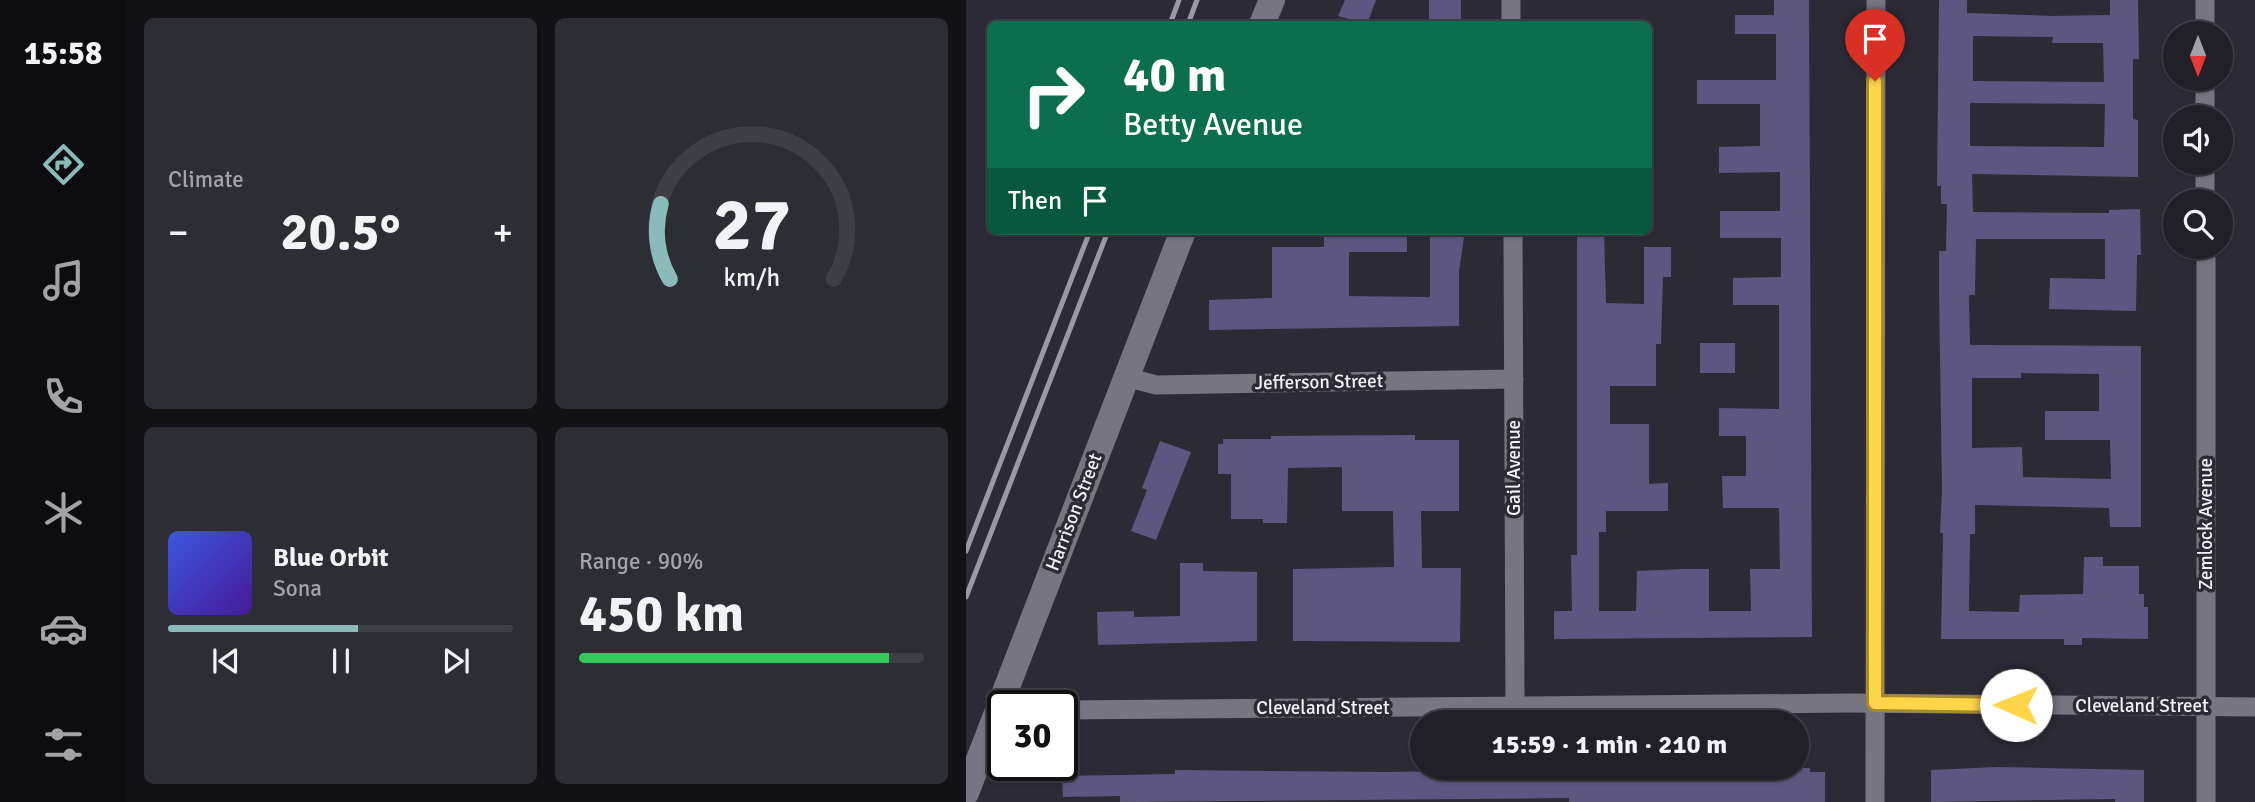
<!DOCTYPE html>
<html lang="en">
<head>
<meta charset="utf-8">
<style>
	body { margin:0; font-family:Signika,sans-serif; background:#2d2d34; color:#f1f3f6; height:100vh; display:flex; flex-direction:column; font-size:26px; white-space:nowrap }
	* { box-sizing:border-box; margin:0 }
	p { font-size:23px; color:#a2a3a8 }
	.icon { flex:none; width:38px; height:38px; fill:none; stroke:currentColor; stroke-width:2; stroke-linecap:round; stroke-linejoin:round }
	.map { position:relative; flex:1; overflow:hidden }
	.sheet { display:flex; flex-direction:column; gap:18px; padding:18px; background:#121216; width:840px }
	.sheet>* { flex:none }
	.guide { position:absolute; left:21px; top:21px; width:665px; height:214px; border-radius:10px; box-shadow:0 2px 5px #0004,0 0 0 2px #3e3e45; background:#0b6e4f; color:#fff; overflow:hidden }
	.needle { width:46px; rotate:180deg }
	.buttons { position:absolute; left:1197px; top:21px; display:grid; gap:14px }
	.buttons a { display:grid; place-items:center; width:70px; height:70px; border-radius:50%; background:#212028; box-shadow:0 2px 5px #0004,0 0 0 2px #3e3e45; font-size:35px }
	.speed { position:absolute; left:21px; top:690px; display:flex; gap:14px; font-size:35px; font-weight:700; text-align:center }
	.speed>* { display:grid; place-content:center; width:91px; height:91px; border-radius:50%; background:#212028; box-shadow:0 2px 5px #0004,0 0 0 2px #3e3e45; line-height:1 }
	.speed .limit { border:4px solid #111; border-radius:10px; background:#fff; color:#111 }
	.pin { position:absolute; display:grid; place-items:center; width:60px; height:60px; color:#fff; margin:-72px -30px; border-radius:50% 50% 50% 0; rotate:-45deg; box-shadow:0 0 7px #0007 }
	.pin .icon { rotate:45deg }
	.me { position:absolute; width:77px; margin:-38px; rotate:271deg; stroke-linejoin:round; filter:drop-shadow(0 0 5px #0008) }
	.turn { display:flex; align-items:center; gap:24px; height:147px; padding:0 21px; font-size:32px }
	.turn .icon { width:91px; height:91px; stroke-width:2.5 }
	.turn b { display:block; font-size:49px; line-height:60px }
	.then { display:flex; align-items:center; height:66px; padding:0 21px; background:#0003; gap:14px; font-size:26px }
	.big { font-size:52px; font-weight:800; line-height:1.1 }
	.sheet .tile { flex:1; display:flex; flex-direction:column; justify-content:center; gap:10px; min-width:0; padding:0 24px; border-radius:10px; background:#2d2d34 }
	.sheet .dial { align-items:center; gap:0 }
	.dial svg { height:182px; overflow:visible; fill:none; stroke:#3e3e45; stroke-width:7; stroke-linecap:round; text-anchor:middle }
	.dial text { fill:#f1f3f6; stroke:none }
	.song { display:flex; align-items:center; gap:21px }
	.cover { width:84px; height:84px; border-radius:10px; background:linear-gradient(135deg,hsl(230 70% 55%),hsl(260 70% 35%)) }
	.played { height:7px; border-radius:4px; background:linear-gradient(90deg,#8bbbb9 55%,#3e3e45 55%) }
	.keys { display:flex; justify-content:space-around; direction:ltr }
	.heat { display:flex; justify-content:space-between; align-items:center; font-size:38px; direction:ltr }
	.charge { height:10px; border-radius:5px; background:linear-gradient(90deg,#34c759 90%,#3e3e45 0) }
	.sheet .tiles { flex:1; display:grid; gap:18px; grid-template-columns:repeat(2,1fr) }
	.trip { position:absolute; left:444px; top:710px; width:399px; height:70px; border-radius:35px; background:#212028; box-shadow:0 2px 5px #0004,0 0 0 2px #3e3e45; font-weight:800; line-height:70px; text-align:center }
	main { display:flex; flex:1; min-height:0 }
	.tab-bar { display:flex; flex-direction:column; width:126px; justify-content:space-around; align-items:center; background:#0d0d10; color:#a2a3a8 }
	.tab-bar .icon { width:49px; height:49px }
	.tab-bar .on { color:#8bbbb9 }
	.tab-bar b { font-size:32px; color:#f1f3f6 }
	.map>svg:first-child { display:block }
	.building { fill:#5d5681; fill-rule:evenodd }
	.lines { fill:none; stroke-linecap:round; stroke-linejoin:round }
	.street { stroke:#767581; stroke-width:19 }
	.secondary { stroke:#767581; stroke-width:26 }
	.rail { stroke:#9b9aa3; stroke-width:5 }
	.route-casing { stroke:#a68a30; stroke-width:18 }
	.route { stroke:#ffd54a; stroke-width:12 }
	.labels { text-anchor:middle; dominant-baseline:central; stroke-width:7; stroke-linejoin:round; paint-order:stroke }
	.street-label { font-size:19px; fill:#f2f1f8; stroke:#2c2b35 }
</style>
</head>
<body>
<main>
<nav class="tab-bar">
<b>15:58</b>
<svg class="icon on" aria-label="directions" viewBox="0 0 24 24"><path d="M12 3l9 9-9 9-9-9zM9 14v-3h6M13 9l2 2-2 2"/></svg>
<svg class="icon" aria-label="music" viewBox="0 0 24 24"><path d="M9 18V5l10-2v13"/><circle cx="6" cy="18" r="3"/><circle cx="16" cy="16" r="3"/></svg>
<svg class="icon" aria-label="phone" viewBox="0 0 24 24"><path d="M5 4h4l2 5-3 2q2 4 5 5l2-3 5 2v4C11 20 4 13 5 4z"/></svg>
<svg class="icon" aria-label="climate" viewBox="0 0 24 24"><path d="M12 3v18M4 7l16 10M4 17L20 7"/></svg>
<svg class="icon" aria-label="car" viewBox="0 0 24 24"><path d="M5 17H2v-5l4-1 3-4h7l3 4 3 1v5h-3M9 17h6M6 11h13"/><circle cx="7" cy="17" r="2"/><circle cx="17" cy="17" r="2"/></svg>
<svg class="icon" aria-label="filters" viewBox="0 0 24 24"><path d="M4 7h16M4 17h16"/><circle cx="9" cy="7" r="2"/><circle cx="15" cy="17" r="2"/></svg>
</nav>
<section class="sheet">
<div class="tiles">
<div class="tile"><p>Climate</p>
<div class="heat"><a>−</a><b class="big">20.5°</b><a>+</a></div>
</div>
<div class="tile dial"><svg viewBox="0 0 100 80">
<path d="M14 69A42 42 0 1 1 86 69"/>
<path d="M14 69A42 42 0 0 1 10 36" stroke="#8bbbb9"/>
<text x="50" y="56" font-size="32" font-weight="700">27</text>
<text x="50" y="72" font-size="11">km/h</text>
</svg></div>
<div class="tile">
<div class="song"><i class="cover"></i><div><b>Blue Orbit</b><p>Sona</p></div></div>
<div class="played"></div>
<div class="keys"><svg class="icon" aria-label="previous" viewBox="0 0 24 24"><path d="M18 5L8 12l10 7zM5 5v14"/></svg><svg class="icon" aria-label="pause" viewBox="0 0 24 24"><path d="M8 5v14M16 5v14"/></svg><svg class="icon" aria-label="next" viewBox="0 0 24 24"><path d="M6 5l10 7-10 7zM19 5v14"/></svg></div>
</div>
<div class="tile"><p>Range · 90%</p><b class="big">450 km</b><div class="charge"></div></div>
</div>
</section>
<div class="map">
<svg width="1289" height="802" viewBox="0 0 1289 802">
	<rect width="100%" height="100%" fill="#2c2b35"/>
	<g class="building">
		<polygon points="379,0 410,0 401,24 372,16"/>
		<rect x="463" y="0" width="32" height="24"/>
		<polygon points="808,0 843,0 846,637 588,639 588,611 606,611 605,555 611,555 611,231 638,231 640,303 678,304 678,247 705,247 705,277 697,277 695,344 690,344 690,386 644,386 644,424 683,424 683,484 702,483 702,511 640,511 640,532 633,532 633,611 670,611 671,571 718,569 743,569 743,611 785,611 784,569 814,569 813,508 757,508 756,476 780,476 780,436 753,436 753,408 813,409 813,305 767,305 767,278 815,277 815,238 754,238 754,211 814,211 814,172 753,173 753,147 794,146 794,104 731,104 731,80 810,80 810,34 769,34 769,15 808,15"/>
		<path d="M973,0H1001V13L1087,16L1144,15V0H1172L1173,59H1167V119L1172,120V177L1006,174L1007,212L1143,213V210L1174,209L1175,255H1171L1170,311L1083,309L1084,278L1139,279V239H1010L1009,295H1003L1004,345L1175,346V527H1144L1143,508L1009,505V534H1004L1003,611L1053,612L1054,595L1117,594L1118,557H1137V566H1173V594H1178V607H1182V639L1116,638V645H1098V639H975L977,533H974L976,490L973,290V251H980L981,204H975V186H971ZM1007,36L1087,37L1086,43H1137L1138,82L1007,81ZM1004,103L1139,104L1138,147L1004,146ZM1055,373L1133,374V411H1079V440H1144L1145,479L1057,477L1056,447L1006,448V378H1055Z"/>
		<polygon points="414,231 441,231 441,252 383,252 383,296 464,297 464,237 498,237 493,272 493,326 243,330 243,300 306,298 306,247 358,247 358,234 414,234"/>
		<rect x="734" y="343" width="35" height="30"/>
		<polygon points="449,435 449,440 493,440 493,511 455,511 456,568 495,568 494,642 327,641 327,569 428,567 427,511 376,511 376,467 322,468 321,523 297,523 297,519 265,519 265,474 252,474 252,444 257,444 257,439 305,439 305,436"/>
		<polygon points="194,441 225,452 190,540 165,531 181,490 176,488"/>
		<polygon points="214,563 237,563 237,571 291,572 291,641 132,645 131,612 168,611 168,617 214,616"/>
		<polygon points="1031,767 1178,770 1178,802 1149,802 1149,799 965,802 965,770"/>
		<polygon points="726,768 742,772 783,772 783,768 844,768 844,772 859,772 859,802 603,802 603,798 154,802 154,796 97,797 96,776 209,774 209,770 419,772"/>
	</g>
	<g class="lines">
		<g class="street">
			<polyline points="545,0 545,24"/>
			<polyline points="1239,0 1239,33"/>
			<polyline points="1239,79 1239,117"/>
			<polyline points="1239,163 1239,201"/>
			<polyline points="547,231 549,706"/>
			<polyline points="1240,247 1240,802"/>
			<polyline points="160,377 190,385 548,379"/>
			<polyline points="96,710 884,703 1289,707"/>
			<polyline points="909,802 910,0"/>
		</g>
		<g class="secondary">
			<polyline points="296,24 306,0"/>
			<polyline points="0,793 217,231"/>
		</g>
		<g class="rail">
			<polyline points="204,24 213,0"/>
			<polyline points="222,24 231,0"/>
			<polyline points="0,551 124,231"/>
			<polyline points="0,597 142,231"/>
		</g>
	</g>
	<g class="lines">
		<defs>
			<polyline id="route" points="909,81 909,703 1050,705"/>
		</defs>
		<use href="#route" class="route-casing"/>
		<use href="#route" class="route"/>
	</g>
	<g class="labels">
		<g class="street-label">
			<text transform="translate(353 382) rotate(-1)">Jefferson Street</text>
			<text transform="translate(548 468) rotate(-90)">Gail Avenue</text>
			<text transform="translate(108 512) rotate(-69)">Harrison Street</text>
			<text transform="translate(1240 524) rotate(-90)">Zemlock Avenue</text>
			<text x="1176" y="706">Cleveland Street</text>
			<text x="357" y="708">Cleveland Street</text>
		</g>
	</g>
</svg>
<div class="buttons">
<a><svg class="needle" viewBox="-14 -14 28 28"><path d="M0-13l5 13h-10z" fill="#e53935"/><path d="M0 13l5-13h-10z" fill="#a2a3a8"/></svg></a>
<a><svg class="icon" aria-label="sound" viewBox="0 0 24 24"><path d="M4 9h4l5-4v14l-5-4H4zM17 9q2 3 0 6"/></svg></a>
<a><svg class="icon" aria-label="search" viewBox="0 0 24 24"><circle cx="10" cy="10" r="6"/><path d="M15 15l6 6"/></svg></a>
</div>
<div class="speed"><div class="limit">30</div></div>
<div class="pin" style="left:909px;top:81px;background:#d93025"><svg class="icon" aria-label="arrive" viewBox="0 0 24 24"><path d="M6 21V4h12l-3 4 3 4H6"/></svg></div>
<svg class="me" style="left:1050px;top:705px" viewBox="-20 -20 40 40"><circle r="19" fill="#fff"/><path d="M0-13L10 11 0 6-10 11z" fill="#ffd54a"/></svg>
<div class="trip">15:59 · 1 min · 210 m</div>
<div class="guide">
<div class="turn"><svg class="icon" aria-label="right" viewBox="0 0 24 24"><path d="M7 20v-9h11M14 6l5 5-5 5"/></svg><div><b>40 m</b>Betty Avenue</div></div>
<div class="then">Then<svg class="icon" aria-label="arrive" viewBox="0 0 24 24"><path d="M6 21V4h12l-3 4 3 4H6"/></svg></div>
</div>
</div>
</main>
</body>
</html>
